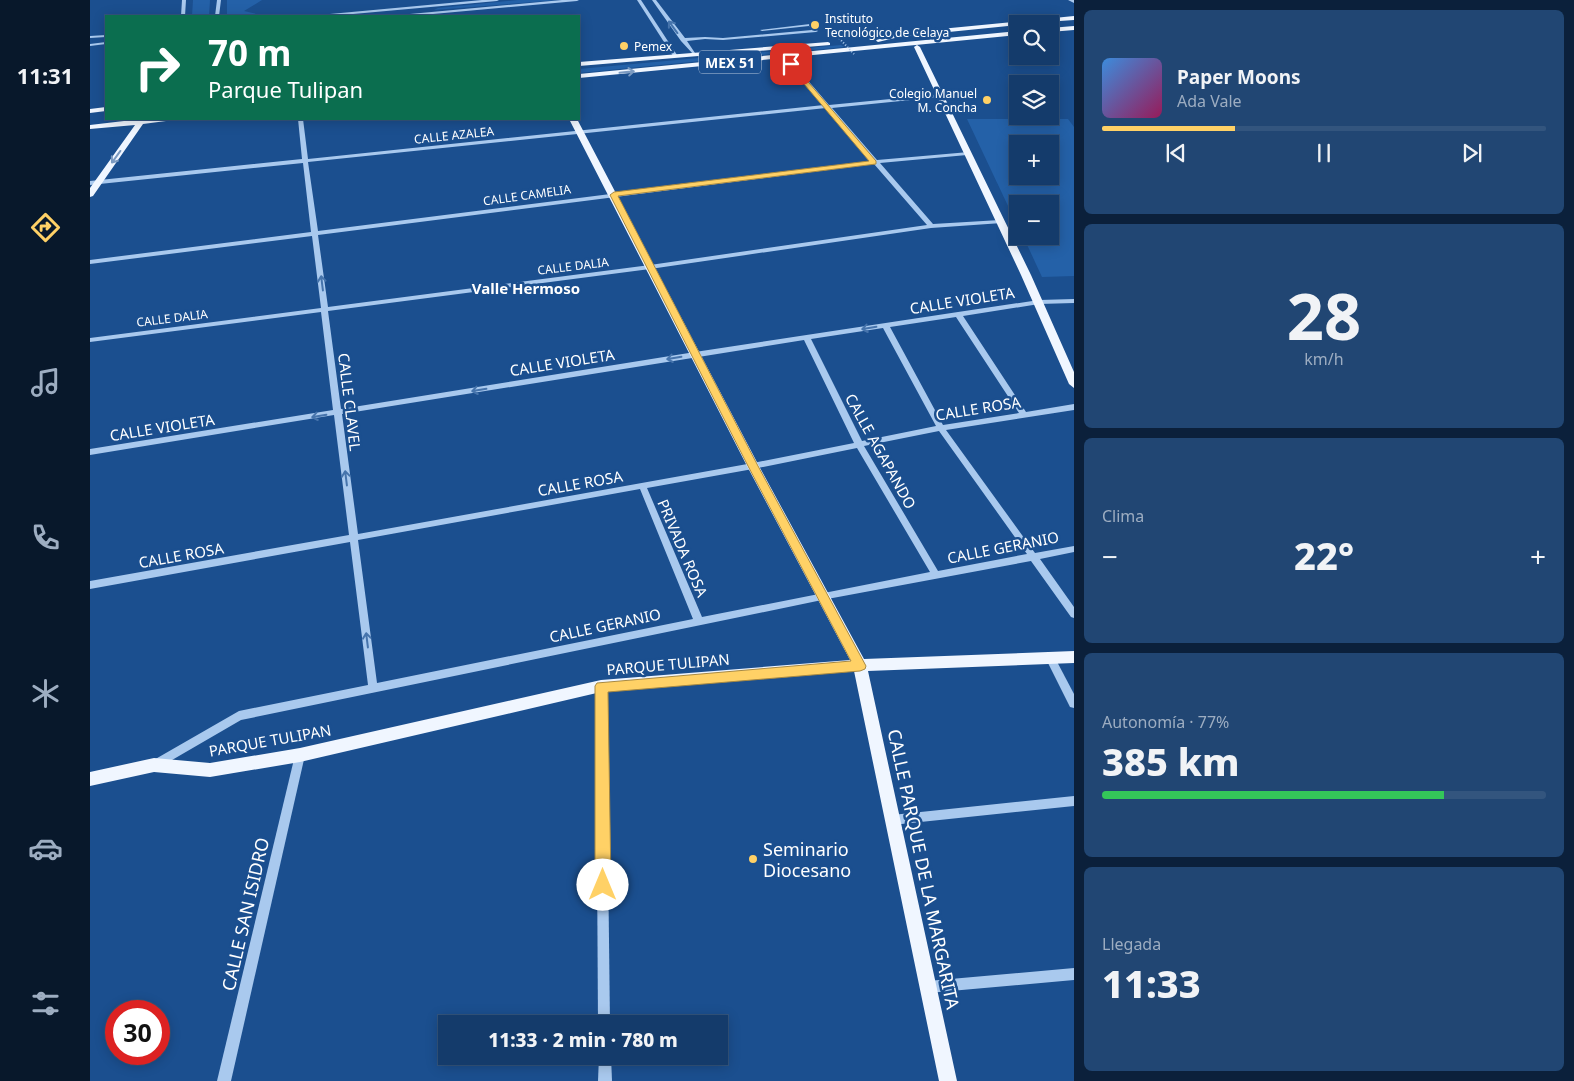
<!DOCTYPE html>
<html lang="es">
<head>
<meta charset="utf-8">
<style>
	body { margin:0; font-family:"Noto Sans",sans-serif; background:#214673; color:#f1f3f6; height:100vh; display:flex; flex-direction:column; font-size:19px; white-space:nowrap }
	* { box-sizing:border-box; margin:0 }
	p { font-size:16px; color:#9dadc1 }
	.icon { flex:none; width:28px; height:28px; fill:none; stroke:currentColor; stroke-width:2; stroke-linecap:round; stroke-linejoin:round }
	.map { position:relative; flex:1; overflow:hidden }
	.side { display:flex; flex-direction:column; gap:10px; padding:10px; background:#0b203b; width:500px }
	.side>* { flex:none }
	.top-card { position:absolute; left:15px; top:15px; width:475px; height:105px; border-radius:0px; box-shadow:0 2px 12px #0003,0 0 0 1px #33557e; background:#0b6e4f; color:#fff; overflow:hidden }
	.controls { position:absolute; left:919px; top:15px; display:grid; gap:10px }
	.controls a { display:grid; place-items:center; width:50px; height:50px; border-radius:0px; background:#143b6b; box-shadow:0 2px 12px #0003,0 0 0 1px #33557e; font-size:25px }
	.speed { position:absolute; left:15px; top:1000px; display:flex; gap:10px; font-size:25px; font-weight:700; text-align:center }
	.speed>* { display:grid; place-content:center; width:65px; height:65px; border-radius:50%; background:#143b6b; box-shadow:0 2px 12px #0003,0 0 0 1px #33557e; line-height:1 }
	.speed .limit { border:8px solid #d22; background:#fff; color:#111 }
	.pin { position:absolute; display:grid; place-items:center; width:42px; height:42px; color:#fff; margin:-21px; border-radius:10px; box-shadow:0 2px 8px #0006 }
	.me { position:absolute; width:55px; margin:-28px; rotate:0deg; stroke-linejoin:round; filter:drop-shadow(0 0 4px #0008) }
	.turn { display:flex; align-items:center; gap:18px; height:105px; padding:0 20px; font-size:22px }
	.turn .icon { width:65px; height:65px; stroke-width:2.5 }
	.turn b { display:block; font-size:35px; line-height:42px }
	.big { font-size:38px; font-weight:800; line-height:1.1 }
	.side .card { flex:1; display:flex; flex-direction:column; justify-content:center; gap:8px; min-width:0; padding:0 18px; border-radius:8px; background:#214673 }
	.side .dial { align-items:center; gap:0 }
	.dial b { font-size:65px; line-height:1 }
	.song { display:flex; align-items:center; gap:15px }
	.cover { width:60px; height:60px; border-radius:8px; background:linear-gradient(135deg,hsl(210 70% 55%),hsl(330 70% 35%)) }
	.played { height:5px; border-radius:2px; background:linear-gradient(90deg,#ffd166 30%,#33557e 30%) }
	.keys { display:flex; justify-content:space-around; direction:ltr }
	.heat { display:flex; justify-content:space-between; align-items:center; font-size:28px; direction:ltr }
	.charge { height:8px; border-radius:4px; background:linear-gradient(90deg,#34c759 77%,#33557e 0) }
	.trip { position:absolute; left:348px; top:1015px; width:290px; height:50px; border-radius:0px; background:#143b6b; box-shadow:0 2px 12px #0003,0 0 0 1px #33557e; font-weight:800; line-height:50px; text-align:center }
	main { display:flex; flex:1; min-height:0 }
	.tab-bar { display:flex; flex-direction:column; width:90px; justify-content:space-around; align-items:center; background:#08182b; color:#9dadc1 }
	.tab-bar .icon { width:35px; height:35px }
	.tab-bar .active { color:#ffd166 }
	.tab-bar b { font-size:22px; color:#f1f3f6 }
	.map>svg:first-child { display:block }
	.green { fill:#2461a8; fill-rule:evenodd }
	.lines { fill:none; stroke-linecap:round; stroke-linejoin:round }
	.path { stroke:#a9c9ee; stroke-width:2; stroke-dasharray:1 2; stroke-linecap:butt }
	.minor { fill:#a9c9ee; fill-rule:evenodd }
	.major { fill:#f0f6ff; fill-rule:evenodd }
	.path-bridge { stroke:#a9c9ee; stroke-width:2; stroke-dasharray:1 2; stroke-linecap:butt }
	.oneway { stroke:#4674ac }
	.oneway2 { stroke:#7b9ac1 }
	.route { fill:#ffd166; stroke:#a68842 }
	.poi-dot { fill:#ffd166; stroke:#1b4f8f; stroke-width:2 }
	.labels { text-anchor:middle; dominant-baseline:central; stroke-width:5; stroke-linejoin:round; paint-order:stroke }
	.far-poi-label { font-size:12px; fill:#fff; stroke:#1b4f8f; text-anchor:start }
	.far-street-label { font-size:12px; fill:#fff; stroke:#1b4f8f }
	.shield { fill:#1b4f8f; stroke:#bbcadd; stroke-width:1 }
	.shield-label { font-size:14px; font-weight:bold; fill:#fff }
	.far-quarter-label { font-size:15px; font-weight:bold; fill:#fff; stroke:#1b4f8f }
	.street-label { font-size:15px; fill:#fff; stroke:#1b4f8f }
	.near-poi-label { font-size:18px; fill:#fff; stroke:#1b4f8f; text-anchor:start }
	.near-street-label { font-size:18px; fill:#fff; stroke:#1b4f8f }
</style>
</head>
<body>
<main>
<nav class="tab-bar">
<b>11:31</b>
<svg class="icon active" aria-label="directions" viewBox="0 0 24 24"><path d="M12 3l9 9-9 9-9-9zM9 14v-3h6M13 9l2 2-2 2"/></svg>
<svg class="icon" aria-label="music" viewBox="0 0 24 24"><path d="M9 18V5l10-2v13"/><circle cx="6" cy="18" r="3"/><circle cx="16" cy="16" r="3"/></svg>
<svg class="icon" aria-label="phone" viewBox="0 0 24 24"><path d="M5 4h4l2 5-3 2q2 4 5 5l2-3 5 2v4C11 20 4 13 5 4z"/></svg>
<svg class="icon" aria-label="climate" viewBox="0 0 24 24"><path d="M12 3v18M4 7l16 10M4 17L20 7"/></svg>
<svg class="icon" aria-label="car" viewBox="0 0 24 24"><path d="M5 17H2v-5l4-1 3-4h7l3 4 3 1v5h-3M9 17h6M6 11h13"/><circle cx="7" cy="17" r="2"/><circle cx="17" cy="17" r="2"/></svg>
<svg class="icon" aria-label="filters" viewBox="0 0 24 24"><path d="M4 7h16M4 17h16"/><circle cx="9" cy="7" r="2"/><circle cx="15" cy="17" r="2"/></svg>
</nav>
<div class="map">
<svg width="984" height="1081" viewBox="0 0 984 1081">
	<rect width="100%" height="100%" fill="#1b4f8f"/>
	<g class="green">
		<polygon points="103,0 120,0 119,16 102,16"/>
		<polygon points="137,0 172,0 154,11 175,16 137,16"/>
		<polygon points="428,0 469,0 344,10 348,8"/>
		<polygon points="751,45 754,47 489,73 489,69"/>
		<path d="M877,119H978L984,127V276L952,277L933,236H960V204H928L927,225ZM928,144H960V176H928Z"/>
	</g>
	<g class="lines">
		<polyline class="path" points="763,37 779,34"/>
		<g class="minor">
			<polygon points="92,0 96,0 95,16 91,16"/>
			<polygon points="127,0 131,0 129,16 125,16"/>
			<polygon points="392,0 409,0 407,1 241,16 227,16 229,15"/>
			<polygon points="472,0 489,0 487,1 321,16 307,16 309,15"/>
			<polygon points="547,0 551,0 587,55 587,56 583,56"/>
			<polygon points="562,0 566,0 595,38 615,37 633,38 722,30 719,26 672,31 670,30 720,24 728,31 726,32 633,40 615,39 597,41 605,53 603,54 591,41"/>
			<polygon points="978,0 984,0 984,3"/>
			<polygon points="16,35 16,37 0,38 0,36"/>
			<polygon points="16,42 16,44 0,46 0,44"/>
			<path d="M692,55H696L739,105L852,94V96L850,97L742,108L787,160L879,152L880,153L877,155L790,163L843,224L910,220L913,222L912,223L841,228L560,269L238,311L251,409L605,352L868,312L949,300L984,299V303L949,304L873,316L936,412L984,404V410L856,430L945,553L984,546V552L950,559L984,607V618L981,617L941,561L732,600L151,720L70,767L66,769L62,767L61,764L62,761L149,711L278,685L260,542L0,589V581L259,535L244,415L0,455V449L243,410L231,312L0,342V338L231,308L222,236L0,264V260L221,232L213,163L0,185V181L212,159L208,119H213L218,159L734,105L692,57ZM736,108L781,161L228,231L218,162ZM784,164L837,225L560,265L238,307L228,235ZM866,317L929,413L853,425L800,327ZM793,328L846,426L772,441L721,339ZM714,340L764,443L663,463L268,534L252,414ZM849,431L937,554L848,571L774,446ZM767,448L840,572L612,617L557,488L663,469ZM550,489L603,619L287,683L268,540Z"/>
			<polygon points="961,655 964,656 984,694 984,708 980,707 956,659 958,656"/>
			<polygon points="511,682 515,683 516,686 520,1024 508,1024 506,686 507,683"/>
			<polygon points="210,750 214,752 215,755 141,1081 127,1081 205,755 206,752"/>
			<polygon points="984,796 984,806 802,825 798,824 796,820 798,816 802,815"/>
			<polygon points="984,968 984,980 838,993 834,991 832,987 834,983 838,981"/>
			<polygon points="509,1056 521,1056 522,1081 508,1081"/>
		</g>
		<g class="major">
			<polygon points="984,16 984,20 928,24 928,25 809,37 788,42 785,40 809,33"/>
			<polygon points="984,26 984,30 960,32 960,28"/>
			<polygon points="928,31 928,35 489,78 489,74"/>
			<polygon points="738,42 740,43 740,45 489,66 489,62"/>
			<polygon points="827,45 830,47 941,275 984,372 984,388 979,384 931,275 824,47"/>
			<polygon points="16,107 16,111 0,113 0,109"/>
			<polygon points="51,119 80,119 76,121 53,124 3,196 0,197 0,188 45,125 0,129 0,125"/>
			<polygon points="479,119 487,119 669,466 774,659 984,651 984,663 778,671 867,1081 849,1081 764,671 511,692 210,762 120,777 64,772 0,786 0,772 64,758 120,763 210,748 511,680 760,660 657,466"/>
		</g>
		<polyline class="path-bridge" points="747,36 764,54"/>
	</g>
	<defs><path id="oneway-shaft" d="M-6 0H5M1.5-3L5.5 0L1.5 3" fill="none" stroke-width="1.6" stroke-linecap="round" stroke-linejoin="round" transform="scale(1.25)"/></defs>
	<g class="oneway">
		<use href="#oneway-shaft" transform="translate(583 27) rotate(-126)"/>
		<use href="#oneway-shaft" transform="translate(232 283) rotate(-97)"/>
		<use href="#oneway-shaft" transform="translate(779 328) rotate(171)"/>
		<use href="#oneway-shaft" transform="translate(584 358) rotate(171)"/>
		<use href="#oneway-shaft" transform="translate(389 390) rotate(171)"/>
		<use href="#oneway-shaft" transform="translate(229 416) rotate(171)"/>
		<use href="#oneway-shaft" transform="translate(256 478) rotate(-97)"/>
		<use href="#oneway-shaft" transform="translate(277 640) rotate(-97)"/>
	</g>
	<g class="oneway2">
		<use href="#oneway-shaft" transform="translate(537 72) rotate(-6)"/>
		<use href="#oneway-shaft" transform="translate(26 157) rotate(126)"/>
	</g>
	<polygon class="route" points="701,62 786,161 786,164 528,196 668,466 776,666 775,669 770,671 518,692 521,885 518,890 513,892 508,890 505,885 505,686 507,683 761,661 658,466 520,195 524,192 779,161 698,65 697,64"/>
	<g class="poi-dot">
		<circle cx="725" cy="25" r="5"/>
		<circle cx="534" cy="46" r="5"/>
		<circle cx="897" cy="100" r="5"/>
		<circle cx="663" cy="859" r="5"/>
	</g>
	<g class="labels">
		<g class="far-poi-label">
			<text x="735" y="18">Instituto<tspan x="735" dy="14">Tecnológico de Celaya</tspan></text>
			<text x="544" y="46">Pemex</text>
			<text x="887" y="93" text-anchor="end">Colegio Manuel<tspan x="887" dy="14">M. Concha</tspan></text>
		</g>
		<g class="far-street-label">
			<text transform="translate(364 135) rotate(-6)">CALLE AZALEA</text>
			<text transform="translate(437 195) rotate(-8)">CALLE CAMELIA</text>
			<text transform="translate(483 266) rotate(-7)">CALLE DALIA</text>
			<text transform="translate(82 318) rotate(-7)">CALLE DALIA</text>
		</g>
		<rect class="shield" x="609" y="50.5" width="62" height="23" rx="4"/>
		<g class="shield-label">
			<text x="640" y="62">MEX 51</text>
		</g>
		<g class="far-quarter-label">
			<text x="436" y="288">Valle Hermoso</text>
		</g>
		<g class="street-label">
			<text transform="translate(872 300) rotate(-9)">CALLE VIOLETA</text>
			<text transform="translate(472 362) rotate(-9)">CALLE VIOLETA</text>
			<text transform="translate(260 402) rotate(83)">CALLE CLAVEL</text>
			<text transform="translate(888 408) rotate(-9)">CALLE ROSA</text>
			<text transform="translate(72 427) rotate(-9)">CALLE VIOLETA</text>
			<text transform="translate(791 451) rotate(61)">CALLE AGAPANDO</text>
			<text transform="translate(490 483) rotate(-10)">CALLE ROSA</text>
			<text transform="translate(913 547) rotate(-11)">CALLE GERANIO</text>
			<text transform="translate(593 548) rotate(67)">PRIVADA ROSA</text>
			<text transform="translate(91 555) rotate(-10)">CALLE ROSA</text>
			<text transform="translate(515 625) rotate(-12)">CALLE GERANIO</text>
			<text transform="translate(578 664) rotate(-5)">PARQUE TULIPAN</text>
			<text transform="translate(180 740) rotate(-10)">PARQUE TULIPAN</text>
		</g>
		<g class="near-poi-label">
			<text x="673" y="849">Seminario<tspan x="673" dy="21">Diocesano</tspan></text>
		</g>
		<g class="near-street-label">
			<text transform="translate(834 869) rotate(78)">CALLE PARQUE DE LA MARGARITA</text>
			<text transform="translate(155 914) rotate(-77)">CALLE SAN ISIDRO</text>
		</g>
	</g>
</svg>
<div class="controls">
<a><svg class="icon" aria-label="search" viewBox="0 0 24 24"><circle cx="10" cy="10" r="6"/><path d="M15 15l6 6"/></svg></a>
<a><svg class="icon" aria-label="layers" viewBox="0 0 24 24"><path d="M12 4l9 5-9 5-9-5zM3 14l9 5 9-5"/></svg></a>
<a>+</a>
<a>−</a>
</div>
<div class="speed"><div class="limit">30</div></div>
<div class="pin" style="left:701px;top:64px;background:#d93025"><svg class="icon" aria-label="arrive" viewBox="0 0 24 24"><path d="M6 21V4h12l-3 4 3 4H6"/></svg></div>
<svg class="me" style="left:513px;top:885px" viewBox="-20 -20 40 40"><circle r="19" fill="#fff"/><path d="M0-13L10 11 0 6-10 11z" fill="#ffd166"/></svg>
<div class="trip">11:33 · 2 min · 780 m</div>
<div class="top-card">
<div class="turn"><svg class="icon" aria-label="right" viewBox="0 0 24 24"><path d="M7 20v-9h11M14 6l5 5-5 5"/></svg><div><b>70 m</b>Parque Tulipan</div></div>
</div>
</div>
<section class="side">
<div class="card">
<div class="song"><i class="cover"></i><div><b>Paper Moons</b><p>Ada Vale</p></div></div>
<div class="played"></div>
<div class="keys"><svg class="icon" aria-label="previous" viewBox="0 0 24 24"><path d="M18 5L8 12l10 7zM5 5v14"/></svg><svg class="icon" aria-label="pause" viewBox="0 0 24 24"><path d="M8 5v14M16 5v14"/></svg><svg class="icon" aria-label="next" viewBox="0 0 24 24"><path d="M6 5l10 7-10 7zM19 5v14"/></svg></div>
</div>
<div class="card dial"><b>28</b><p>km/h</p></div>
<div class="card"><p>Clima</p>
<div class="heat"><a>−</a><b class="big">22°</b><a>+</a></div>
</div>
<div class="card"><p>Autonomía · 77%</p><b class="big">385 km</b><div class="charge"></div></div>
<div class="card"><p>Llegada</p><b class="big">11:33</b></div>
</section>
</main>
</body>
</html>
